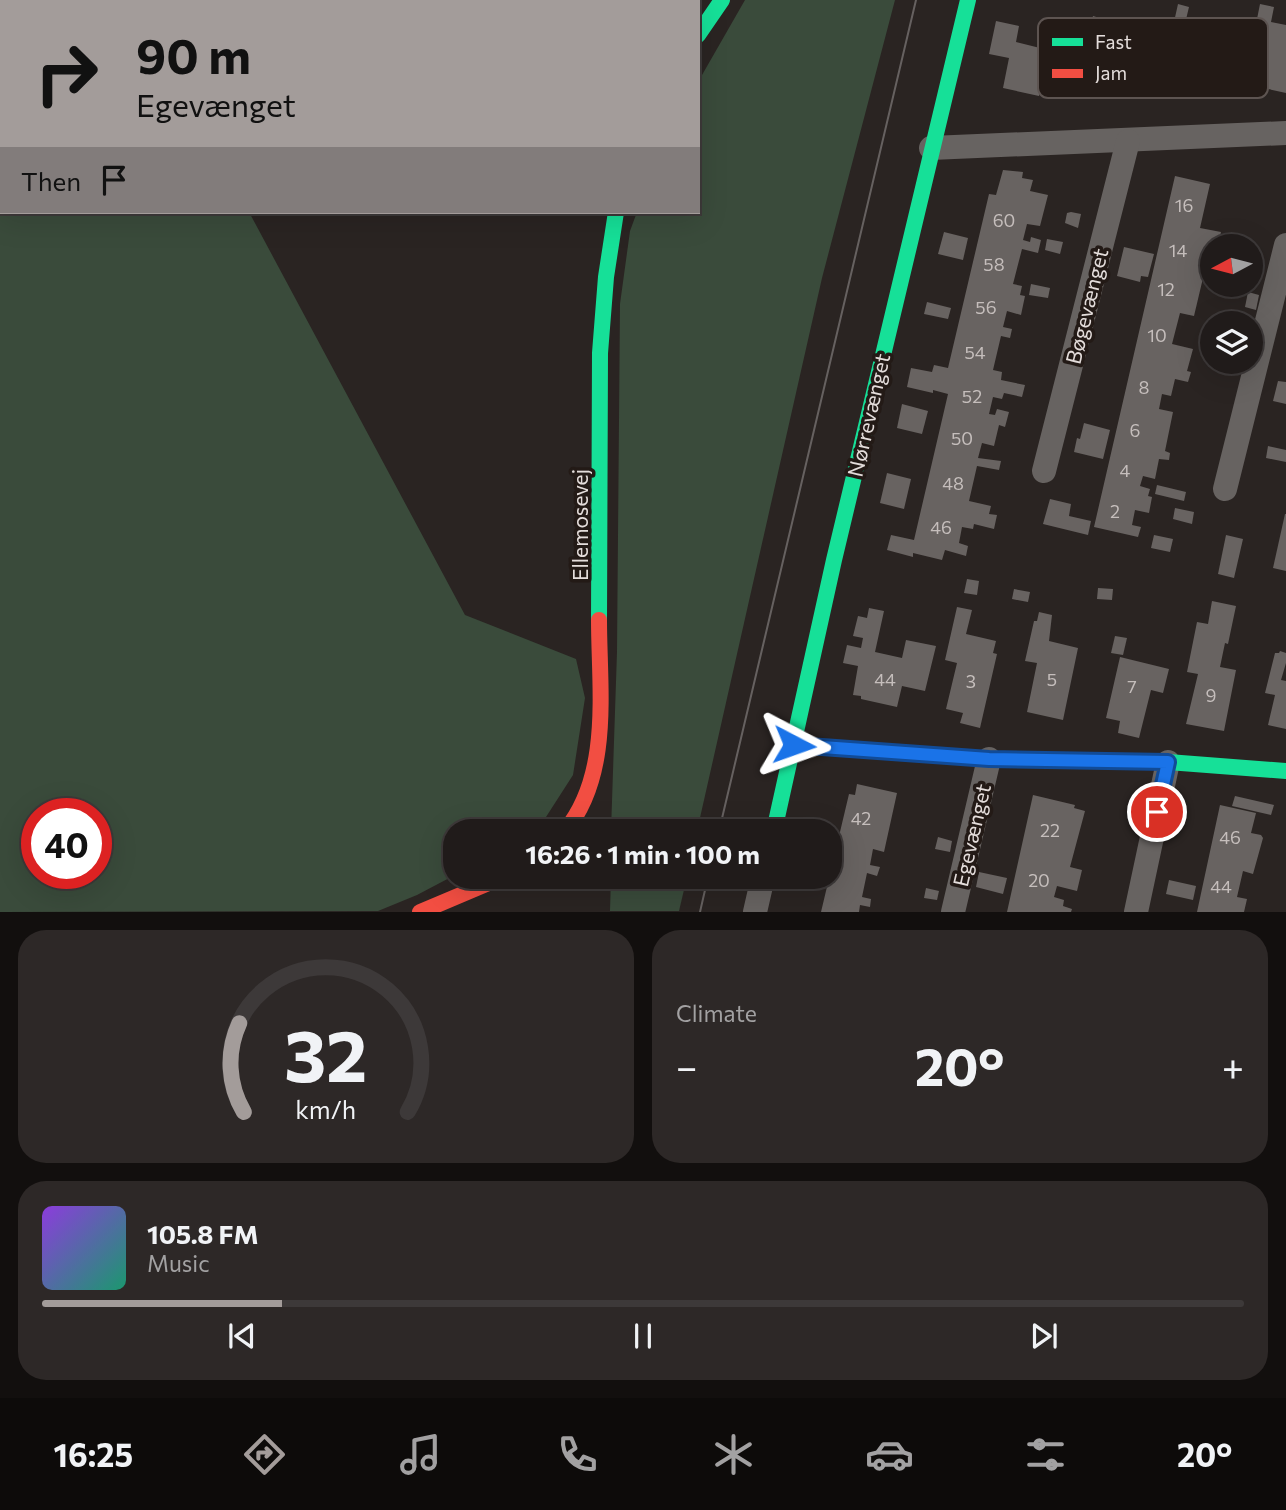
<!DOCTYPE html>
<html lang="en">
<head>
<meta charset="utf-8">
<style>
	body { margin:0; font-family:Commissioner,sans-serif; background:#2d2827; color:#f1f3f6; height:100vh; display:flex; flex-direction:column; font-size:26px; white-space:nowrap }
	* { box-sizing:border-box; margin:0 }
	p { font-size:23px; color:#a2a1a2 }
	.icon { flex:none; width:38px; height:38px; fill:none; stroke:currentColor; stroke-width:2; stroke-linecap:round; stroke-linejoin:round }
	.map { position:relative; height:912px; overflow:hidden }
	.details { display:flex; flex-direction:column; gap:18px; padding:18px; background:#120f0e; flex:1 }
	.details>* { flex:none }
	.banner { position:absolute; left:0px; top:0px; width:700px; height:214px; box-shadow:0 7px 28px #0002,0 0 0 2px #3d3939; background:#a39c9a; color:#111; overflow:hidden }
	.needle { width:46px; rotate:263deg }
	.fabs { position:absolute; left:1200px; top:234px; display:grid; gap:14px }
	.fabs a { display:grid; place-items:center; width:63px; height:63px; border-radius:50%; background:#201b1a; box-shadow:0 7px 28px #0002,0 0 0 2px #3d3939; font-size:35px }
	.speed { position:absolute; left:21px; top:798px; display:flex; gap:14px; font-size:35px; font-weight:700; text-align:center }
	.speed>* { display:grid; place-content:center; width:91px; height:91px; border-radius:50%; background:#201b1a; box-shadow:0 7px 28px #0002,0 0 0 2px #3d3939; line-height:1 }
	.speed .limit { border:10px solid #d22; background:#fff; color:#111 }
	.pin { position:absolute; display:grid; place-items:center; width:60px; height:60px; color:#fff; margin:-30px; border:4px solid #fff; border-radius:50%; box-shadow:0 2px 7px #0007 }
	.me { position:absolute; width:77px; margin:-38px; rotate:94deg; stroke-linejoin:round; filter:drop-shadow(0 0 5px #0008) }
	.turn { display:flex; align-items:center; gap:24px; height:147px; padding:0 21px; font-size:32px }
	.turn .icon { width:91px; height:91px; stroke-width:2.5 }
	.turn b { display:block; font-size:49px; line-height:60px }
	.then { display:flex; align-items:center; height:66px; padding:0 21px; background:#0003; gap:14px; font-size:26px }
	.big { font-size:52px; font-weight:700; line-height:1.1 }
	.details .widget { flex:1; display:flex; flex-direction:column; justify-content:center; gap:10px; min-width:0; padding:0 24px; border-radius:28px; background:#2d2827 }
	.details .dial { align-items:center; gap:0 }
	.dial svg { height:182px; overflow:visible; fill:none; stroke:#3d3939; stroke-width:7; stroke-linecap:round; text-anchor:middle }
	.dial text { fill:#f1f3f6; stroke:none }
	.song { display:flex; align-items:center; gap:21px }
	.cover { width:84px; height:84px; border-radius:10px; background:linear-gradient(135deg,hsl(270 70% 55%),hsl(160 70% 35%)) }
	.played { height:7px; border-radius:4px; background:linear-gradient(90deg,#a39c9a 20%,#3d3939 20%) }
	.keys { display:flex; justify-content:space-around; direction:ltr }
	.heat { display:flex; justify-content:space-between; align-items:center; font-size:38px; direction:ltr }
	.details .tiles { flex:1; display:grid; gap:18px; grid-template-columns:1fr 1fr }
	.widget:last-child { grid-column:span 2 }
	.trip { position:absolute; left:443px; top:819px; width:399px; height:70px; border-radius:28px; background:#201b1a; box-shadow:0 7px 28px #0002,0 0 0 2px #3d3939; font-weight:700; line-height:70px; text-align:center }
	.menu { display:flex; height:112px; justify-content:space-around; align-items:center; background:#0d0b0a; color:#a2a1a2 }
	.menu .icon { width:49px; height:49px }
	.menu .current { color:#a39c9a }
	.menu b { font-size:32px; color:#f1f3f6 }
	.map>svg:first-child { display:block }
	.green { fill:#3a4b3b; fill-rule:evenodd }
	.building { fill:#686361 }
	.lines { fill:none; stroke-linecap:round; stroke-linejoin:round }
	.street { stroke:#676361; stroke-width:24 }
	.fast { stroke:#16e098; stroke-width:16 }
	.jam { stroke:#f24e42; stroke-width:16 }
	.tram { stroke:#666160; stroke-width:2 }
	.route-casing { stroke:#114b97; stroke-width:18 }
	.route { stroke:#1a73e8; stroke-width:12 }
	.labels { text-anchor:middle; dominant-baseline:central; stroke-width:7; stroke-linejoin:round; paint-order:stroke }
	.number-label { font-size:18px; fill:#c5bebc }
	.street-label { font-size:21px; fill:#e4dddb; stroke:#231a16 }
	.key { fill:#231a16; stroke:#5d5451; stroke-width:2 }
	.key-label { font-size:19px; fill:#e4dddb }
</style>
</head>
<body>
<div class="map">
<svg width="1286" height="912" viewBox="0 0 1286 912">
	<rect width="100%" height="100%" fill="#2a2422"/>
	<g class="green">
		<path d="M0,0L136,2H2V212H249L465,615L576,659L585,698L573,775L546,817L529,831H455V875L417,895L378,911L0,912ZM37,814H96V873H37Z"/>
		<polygon points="745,0 895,0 822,278 697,831 611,831 617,652 620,304 630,231 637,212 698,212 698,82"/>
		<polygon points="611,877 687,877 679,911 610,911"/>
	</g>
	<g class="building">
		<polygon points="1178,4 1189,7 1182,36 1238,48 1231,77 1226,76 1222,91 1171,81 1178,52 1168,49"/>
		<polygon points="1260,4 1274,7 1271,22 1286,25 1286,93 1255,86 1264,36 1254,34"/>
		<polygon points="1093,16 1106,20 1102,38 1131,45 1134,30 1160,36 1146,98 1089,85 1096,55 1084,52"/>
		<polygon points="996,21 1019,26 1016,42 1072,56 1066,84 1043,79 1039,96 1003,88 1009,58 989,54"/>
		<polygon points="1003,170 1023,172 1022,178 1033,180 1030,191 1048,195 1040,226 1027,224 1023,240 1030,242 1031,237 1041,240 1038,253 1022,249 1013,284 1022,286 1020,295 1025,296 1021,315 1007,311 1003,327 1012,329 1010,338 1001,336 993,370 1002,372 1001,380 1025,385 1022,397 1004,393 1002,399 993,397 989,414 995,415 997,409 1009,412 1005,427 999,425 994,446 982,443 978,458 1001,461 999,470 977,466 969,501 991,506 989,514 997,515 994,529 974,524 973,529 962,527 959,543 968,546 966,556 945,550 942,560 913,553 913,557 887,550 891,535 914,540 948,394 933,390 933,393 907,387 911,368 932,372 934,365 948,368 989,194 996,195"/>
		<polygon points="1175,176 1210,184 1200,228 1221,232 1219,240 1212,238 1204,271 1213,273 1213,281 1203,278 1194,316 1180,313 1172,344 1193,349 1187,371 1191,372 1188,382 1175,379 1171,396 1162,394 1159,409 1173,412 1165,451 1170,453 1169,460 1159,459 1155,479 1143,476 1140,486 1150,489 1148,496 1152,497 1149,513 1135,510 1132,525 1141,527 1138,537 1094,527"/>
		<polygon points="1071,212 1081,214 1078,228 1065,223 1067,213"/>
		<polygon points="944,232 968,238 963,260 938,254"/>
		<polygon points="1047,239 1063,242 1060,254 1045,250"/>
		<polygon points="1124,247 1154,254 1148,277 1141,276 1140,282 1117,276"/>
		<polygon points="1031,284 1050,288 1048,298 1029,295"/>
		<polygon points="1248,292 1259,295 1256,310 1245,307"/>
		<polygon points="927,302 951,308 948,319 924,314"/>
		<polygon points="1278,381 1286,382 1286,404 1273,401"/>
		<polygon points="902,404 928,411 922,434 897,428"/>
		<polygon points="1084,423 1110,430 1103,459 1074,452 1077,438 1080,439"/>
		<polygon points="1268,446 1286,450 1286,462 1266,458"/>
		<polygon points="887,473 911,479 904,509 880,503"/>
		<polygon points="1157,485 1186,492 1184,501 1155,494"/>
		<polygon points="1050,499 1071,504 1069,516 1091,521 1088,535 1043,524"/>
		<polygon points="1175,508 1194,512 1192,524 1173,519"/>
		<polygon points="1285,514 1286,514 1286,571 1273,568"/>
		<polygon points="1154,535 1173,539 1170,552 1151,548"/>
		<polygon points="1226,535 1243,539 1234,578 1218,574"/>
		<polygon points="967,579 979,581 977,595 964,593"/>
		<polygon points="1098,588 1113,589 1112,600 1097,599"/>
		<polygon points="1014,589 1030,592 1028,602 1012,599"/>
		<polygon points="1212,601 1236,606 1228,644 1225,643 1220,667 1236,670 1224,731 1186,724 1198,674 1187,672 1197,622 1208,624"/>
		<polygon points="957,607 972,610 966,634 996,641 993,653 997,654 980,728 960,723 963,713 946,709 957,663 945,660"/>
		<polygon points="869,608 884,611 875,652 902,658 906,640 936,646 925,691 902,686 897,707 861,699 861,696 853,695 858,666 843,663 847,645 861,648 863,638 853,636 858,616 867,618"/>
		<polygon points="1039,612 1052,615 1049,641 1078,648 1063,720 1027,712 1037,663 1025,661 1034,621 1037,621"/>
		<polygon points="1115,636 1127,638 1123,655 1111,653"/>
		<polygon points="1280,651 1286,653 1286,663 1281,680 1286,681 1286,729 1268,725 1275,695 1265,693 1275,653 1279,653"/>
		<polygon points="1120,657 1169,669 1163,693 1151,690 1139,738 1118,733 1120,721 1106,718"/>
		<polygon points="857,784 897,793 884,852 873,849 870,865 880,867 877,876 867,873 862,897 871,899 870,907 860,905 859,912 821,912 849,794 855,795"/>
		<polygon points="1033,795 1075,805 1074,808 1085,811 1070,867 1082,870 1077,891 1057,886 1054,897 1064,900 1063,906 1072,909 1071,912 1007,912"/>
		<polygon points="1235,796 1274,805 1271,815 1232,806"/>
		<polygon points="1220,805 1256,813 1251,833 1261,835 1263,838 1253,874 1243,871 1237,897 1247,899 1244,912 1197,912"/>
		<polygon points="938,837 952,841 950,852 935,849"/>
		<polygon points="979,872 1007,878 1003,894 976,887"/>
		<polygon points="1169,880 1196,886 1193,900 1166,894"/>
		<polygon points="926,888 939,891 937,900 924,898"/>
	</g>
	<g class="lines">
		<g class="street">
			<polyline points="931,148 1286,133"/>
			<polyline points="1044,471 1128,141"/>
			<polyline points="1225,489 1286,245"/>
			<polyline points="755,912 763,877"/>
			<polyline points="953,912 989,759"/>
			<polyline points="1136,912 1168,762"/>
		</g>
		<g class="fast">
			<polyline points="698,35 722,0"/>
			<polyline points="599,620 600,353 606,277 616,212"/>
			<polyline points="794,745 989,759 1168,762 1286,771"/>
			<polyline points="774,831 834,560 968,0"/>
		</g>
		<g class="jam">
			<path d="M565,831C612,774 599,689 599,620"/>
			<polyline points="420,912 503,877"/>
		</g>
		<g class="tram">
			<polyline points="719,831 916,0"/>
			<polyline points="700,912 708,877"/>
		</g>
	</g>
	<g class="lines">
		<defs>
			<polyline id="route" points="794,745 989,759 1168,762 1157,812"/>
		</defs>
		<use href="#route" class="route-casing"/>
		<use href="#route" class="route"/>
	</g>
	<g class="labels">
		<g class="number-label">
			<text x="1184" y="205">16</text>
			<text x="1004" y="220">60</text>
			<text x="1178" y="250">14</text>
			<text x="994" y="264">58</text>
			<text x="1166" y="289">12</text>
			<text x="986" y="307">56</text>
			<text x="1157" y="335">10</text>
			<text x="975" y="352">54</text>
			<text x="1144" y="387">8</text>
			<text x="972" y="396">52</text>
			<text x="1135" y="430">6</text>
			<text x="962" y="438">50</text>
			<text x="1125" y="470">4</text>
			<text x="953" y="483">48</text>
			<text x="1115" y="511">2</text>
			<text x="941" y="527">46</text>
			<text x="885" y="679">44</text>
			<text x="1052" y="679">5</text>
			<text x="971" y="681">3</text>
			<text x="1132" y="686">7</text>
			<text x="1211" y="695">9</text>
			<text x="861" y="818">42</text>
			<text x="1050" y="830">22</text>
			<text x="1230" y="837">46</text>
			<text x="1039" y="880">20</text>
			<text x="1221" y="886">44</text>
		</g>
		<g class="street-label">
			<text transform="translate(1086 306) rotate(-76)">Bøgevænget</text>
			<text transform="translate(868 415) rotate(-77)">Nørrevænget</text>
			<text transform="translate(579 525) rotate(-90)">Ellemosevej</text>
			<text transform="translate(971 835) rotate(-77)">Egevænget</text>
		</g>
	</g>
	<rect x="1038" y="18" width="230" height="80" rx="10" class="key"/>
	<rect x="1052" y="38" width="31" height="8" fill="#16e098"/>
	<rect x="1052" y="69" width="31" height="9" fill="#f24e42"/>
	<g class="key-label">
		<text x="1095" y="49">Fast</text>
		<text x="1095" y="80">Jam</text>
	</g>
</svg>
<div class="fabs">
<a><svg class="needle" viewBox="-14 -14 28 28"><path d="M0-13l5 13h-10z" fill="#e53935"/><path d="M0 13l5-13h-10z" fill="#a2a1a2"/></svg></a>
<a><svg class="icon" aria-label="layers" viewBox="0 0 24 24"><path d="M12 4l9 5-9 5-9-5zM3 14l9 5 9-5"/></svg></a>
</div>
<div class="speed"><div class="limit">40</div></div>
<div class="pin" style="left:1157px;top:812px;background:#d93025"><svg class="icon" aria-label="arrive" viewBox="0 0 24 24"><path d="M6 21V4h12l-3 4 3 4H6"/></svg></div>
<svg class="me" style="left:794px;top:745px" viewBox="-20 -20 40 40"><path d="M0-17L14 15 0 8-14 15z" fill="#1a73e8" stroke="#fff" stroke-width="4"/></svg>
<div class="trip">16:26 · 1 min · 100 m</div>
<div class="banner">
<div class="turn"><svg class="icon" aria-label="right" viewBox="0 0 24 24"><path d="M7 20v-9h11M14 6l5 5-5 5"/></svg><div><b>90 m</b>Egevænget</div></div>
<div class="then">Then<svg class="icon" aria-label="arrive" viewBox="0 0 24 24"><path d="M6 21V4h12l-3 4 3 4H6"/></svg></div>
</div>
</div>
<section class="details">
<div class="tiles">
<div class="widget dial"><svg viewBox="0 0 100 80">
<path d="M14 69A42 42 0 1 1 86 69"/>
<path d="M14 69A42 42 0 0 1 12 30" stroke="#a39c9a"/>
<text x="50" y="56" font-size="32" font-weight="700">32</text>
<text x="50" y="72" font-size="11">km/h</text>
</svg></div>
<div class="widget"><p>Climate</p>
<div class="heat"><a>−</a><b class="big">20°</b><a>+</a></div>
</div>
<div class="widget">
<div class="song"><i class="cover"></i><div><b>105.8 FM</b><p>Music</p></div></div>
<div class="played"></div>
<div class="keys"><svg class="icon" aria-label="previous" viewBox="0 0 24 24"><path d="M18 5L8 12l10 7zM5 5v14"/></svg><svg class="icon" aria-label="pause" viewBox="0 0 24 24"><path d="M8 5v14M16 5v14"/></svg><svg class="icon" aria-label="next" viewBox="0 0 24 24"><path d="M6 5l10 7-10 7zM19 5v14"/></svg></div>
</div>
</div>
</section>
<nav class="menu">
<b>16:25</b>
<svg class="icon current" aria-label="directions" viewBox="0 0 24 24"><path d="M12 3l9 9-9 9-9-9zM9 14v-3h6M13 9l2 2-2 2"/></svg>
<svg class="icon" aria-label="music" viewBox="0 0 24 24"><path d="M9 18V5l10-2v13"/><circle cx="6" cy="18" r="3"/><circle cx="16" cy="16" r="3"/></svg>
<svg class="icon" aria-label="phone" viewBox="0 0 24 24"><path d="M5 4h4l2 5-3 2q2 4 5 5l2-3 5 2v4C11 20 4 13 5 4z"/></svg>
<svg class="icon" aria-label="climate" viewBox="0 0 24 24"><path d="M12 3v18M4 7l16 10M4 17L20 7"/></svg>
<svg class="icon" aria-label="car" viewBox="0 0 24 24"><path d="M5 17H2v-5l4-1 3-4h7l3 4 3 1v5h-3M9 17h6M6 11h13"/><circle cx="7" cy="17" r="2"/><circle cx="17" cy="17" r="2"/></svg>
<svg class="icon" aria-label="filters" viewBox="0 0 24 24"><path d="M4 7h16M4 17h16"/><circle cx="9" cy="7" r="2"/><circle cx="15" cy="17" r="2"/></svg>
<b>20°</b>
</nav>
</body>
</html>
